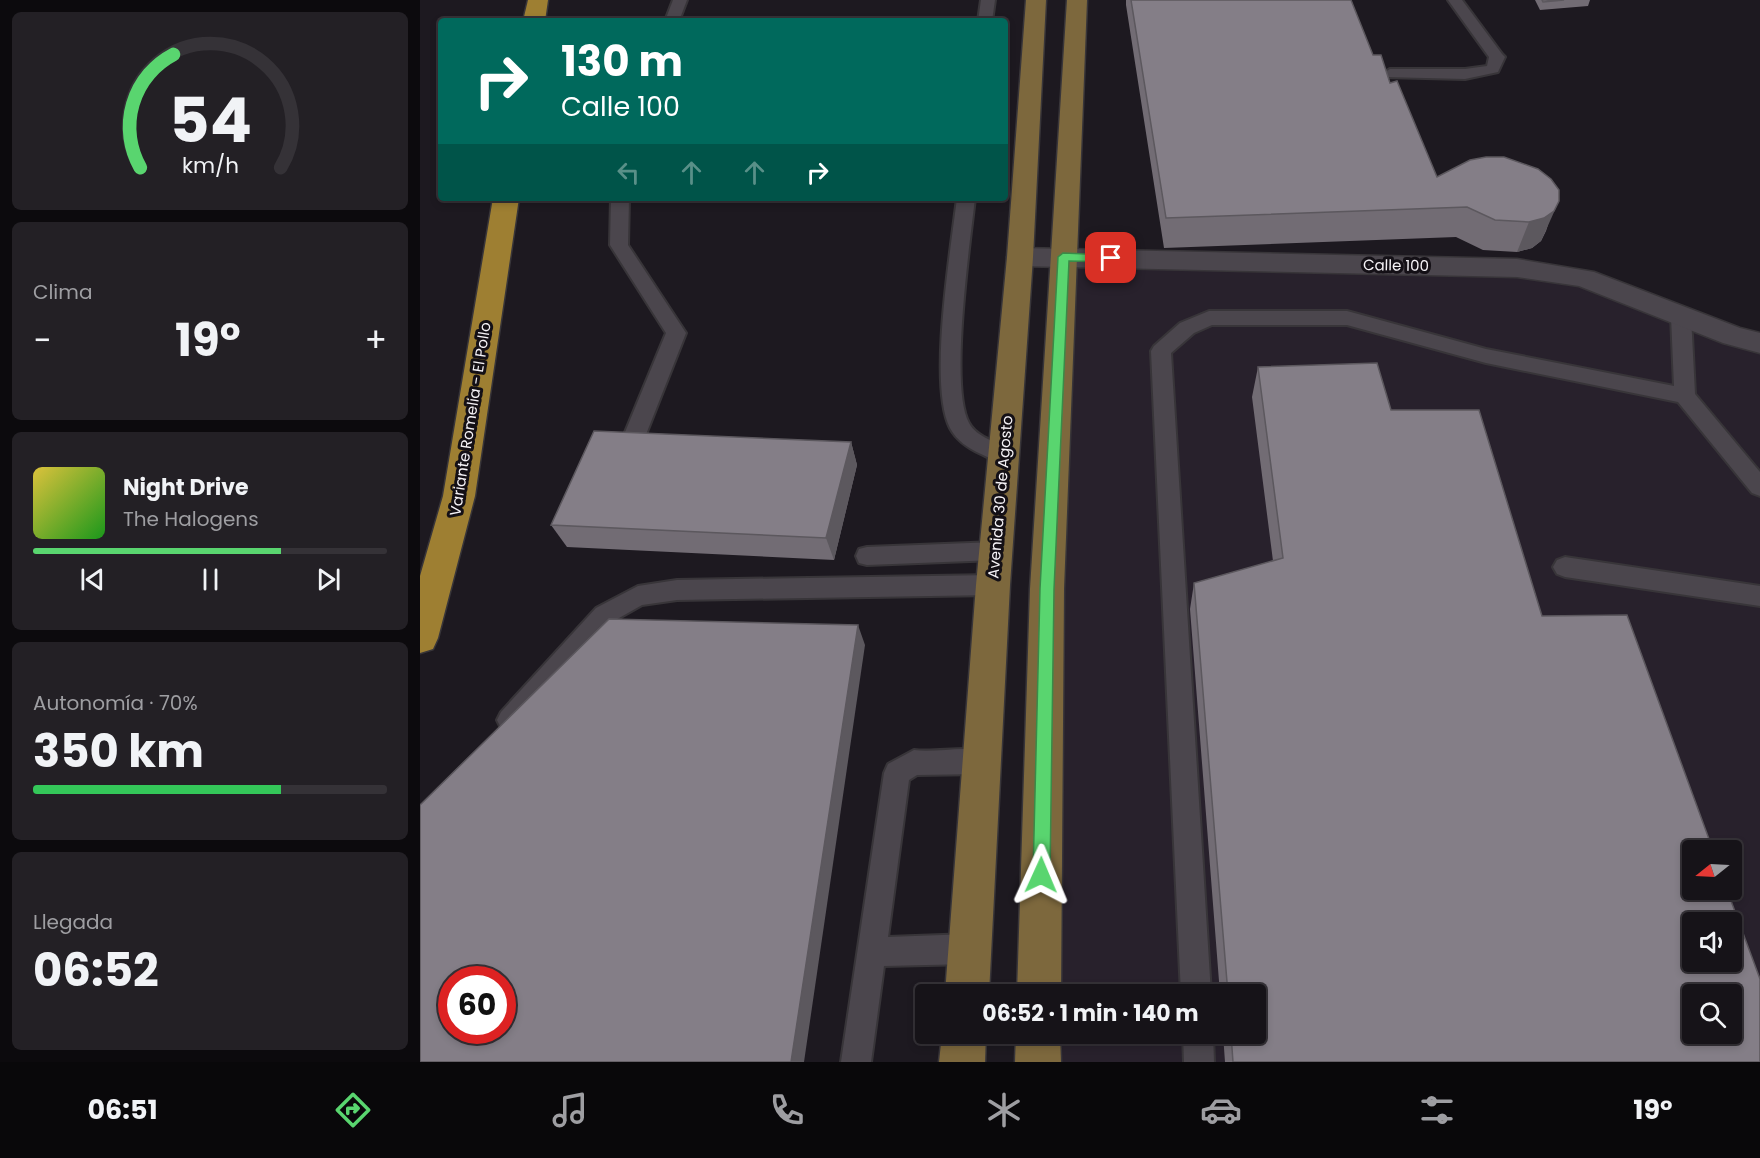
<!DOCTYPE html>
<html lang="es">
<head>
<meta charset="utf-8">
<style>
	body { margin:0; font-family:Poppins,sans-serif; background:#232025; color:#f1f3f6; height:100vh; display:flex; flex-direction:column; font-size:22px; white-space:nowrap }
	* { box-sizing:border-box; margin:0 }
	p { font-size:20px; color:#9e9ea2 }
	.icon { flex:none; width:33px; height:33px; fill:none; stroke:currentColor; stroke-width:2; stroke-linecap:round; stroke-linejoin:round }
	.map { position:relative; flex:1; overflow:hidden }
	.panel { display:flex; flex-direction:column; gap:12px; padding:12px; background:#0c0a0d; width:420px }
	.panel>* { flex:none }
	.guide { position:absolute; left:18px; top:18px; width:570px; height:183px; border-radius:6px; box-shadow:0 3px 9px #0003,0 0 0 2px #353237; background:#00695c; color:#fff; overflow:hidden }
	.needle { width:39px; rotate:252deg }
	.controls { position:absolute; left:1262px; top:840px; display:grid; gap:12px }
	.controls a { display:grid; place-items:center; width:60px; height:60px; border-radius:6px; background:#161318; box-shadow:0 3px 9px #0003,0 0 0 2px #353237; font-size:30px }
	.speed { position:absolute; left:18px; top:966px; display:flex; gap:12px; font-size:30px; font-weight:700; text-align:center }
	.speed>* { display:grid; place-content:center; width:78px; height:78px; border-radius:50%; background:#161318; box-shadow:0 3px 9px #0003,0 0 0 2px #353237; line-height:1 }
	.speed .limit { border:9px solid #d22; background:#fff; color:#111 }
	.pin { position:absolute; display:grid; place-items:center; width:51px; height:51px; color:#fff; margin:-26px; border-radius:12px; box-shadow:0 3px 9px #0006 }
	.me { position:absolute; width:66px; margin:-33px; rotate:1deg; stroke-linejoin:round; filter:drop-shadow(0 0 4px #0008) }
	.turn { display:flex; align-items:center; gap:21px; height:126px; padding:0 24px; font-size:27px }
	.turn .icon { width:78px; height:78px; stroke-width:2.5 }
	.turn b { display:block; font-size:42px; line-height:51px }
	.lanes { display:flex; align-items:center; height:57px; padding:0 24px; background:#0003; justify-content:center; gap:30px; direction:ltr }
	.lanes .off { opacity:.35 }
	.big { font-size:45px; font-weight:700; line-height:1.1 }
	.panel .card { flex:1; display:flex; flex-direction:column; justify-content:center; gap:9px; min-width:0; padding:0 21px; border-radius:9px; background:#232025 }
	.panel .dial { align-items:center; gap:0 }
	.dial svg { height:156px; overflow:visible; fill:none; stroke:#353237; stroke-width:7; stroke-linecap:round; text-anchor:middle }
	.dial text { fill:#f1f3f6; stroke:none }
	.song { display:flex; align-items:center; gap:18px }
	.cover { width:72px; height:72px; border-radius:9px; background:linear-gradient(135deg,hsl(50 70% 55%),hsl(120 70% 35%)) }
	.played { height:6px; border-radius:3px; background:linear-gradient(90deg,#59d56f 70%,#353237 70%) }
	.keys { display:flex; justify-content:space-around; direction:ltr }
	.heat { display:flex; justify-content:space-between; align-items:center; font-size:33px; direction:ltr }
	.charge { height:9px; border-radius:4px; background:linear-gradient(90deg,#34c759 70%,#353237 0) }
	.trip { position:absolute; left:495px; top:984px; width:351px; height:60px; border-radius:6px; background:#161318; box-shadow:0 3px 9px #0003,0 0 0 2px #353237; font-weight:700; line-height:60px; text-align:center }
	.dock { display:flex; height:96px; justify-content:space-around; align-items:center; background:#09080a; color:#9e9ea2 }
	.dock .icon { width:42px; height:42px }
	.dock .active { color:#59d56f }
	.dock b { font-size:27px; color:#f1f3f6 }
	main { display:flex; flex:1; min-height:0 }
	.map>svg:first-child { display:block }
	.built { fill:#28212c; fill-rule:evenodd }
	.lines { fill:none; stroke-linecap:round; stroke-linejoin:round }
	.lane-casing { stroke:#383539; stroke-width:4 }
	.street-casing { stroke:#383539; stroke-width:3 }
	.primary-casing { stroke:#383539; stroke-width:3 }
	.highway-casing { stroke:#383539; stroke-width:3 }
	.lane { fill:#4b464d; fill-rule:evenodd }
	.street { fill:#4b464d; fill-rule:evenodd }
	.primary { fill:#7d683d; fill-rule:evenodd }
	.highway { fill:#9e7f32; fill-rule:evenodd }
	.wall { fill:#726c74 }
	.shaded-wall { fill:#5c585e }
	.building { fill:#847e87; stroke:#5c585e; stroke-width:1.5; fill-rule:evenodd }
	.route { fill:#59d56f; stroke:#3a8a48; stroke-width:1.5 }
	.labels { text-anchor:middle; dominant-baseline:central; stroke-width:6; stroke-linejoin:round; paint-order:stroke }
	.street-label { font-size:15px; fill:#f6f3f7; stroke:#141016 }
</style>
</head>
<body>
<main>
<section class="panel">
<div class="card dial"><svg viewBox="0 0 100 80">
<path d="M14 69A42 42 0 1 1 86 69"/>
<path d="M14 69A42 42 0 0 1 31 11" stroke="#59d56f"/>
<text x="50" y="56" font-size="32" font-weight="700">54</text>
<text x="50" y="72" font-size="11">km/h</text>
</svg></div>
<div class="card"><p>Clima</p>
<div class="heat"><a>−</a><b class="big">19°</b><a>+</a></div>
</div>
<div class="card">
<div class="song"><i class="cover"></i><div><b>Night Drive</b><p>The Halogens</p></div></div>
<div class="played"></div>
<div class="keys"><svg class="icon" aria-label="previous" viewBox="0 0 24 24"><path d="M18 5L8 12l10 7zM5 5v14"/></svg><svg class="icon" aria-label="pause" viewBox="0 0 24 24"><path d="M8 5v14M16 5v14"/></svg><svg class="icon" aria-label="next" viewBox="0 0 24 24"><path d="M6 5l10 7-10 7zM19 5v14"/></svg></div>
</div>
<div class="card"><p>Autonomía · 70%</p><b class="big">350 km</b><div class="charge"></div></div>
<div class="card"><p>Llegada</p><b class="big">06:52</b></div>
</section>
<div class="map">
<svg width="1340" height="1062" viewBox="0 0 1340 1062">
	<rect width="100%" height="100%" fill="#1d1920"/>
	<path class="built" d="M643,257L1164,278L1340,343V1062H618V1034H836V994H619L627,589ZM1272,850H1311V890H1272ZM1272,922H1311V962H1272ZM1272,994H1311V1034H1272Z"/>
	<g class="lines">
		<defs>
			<g id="lane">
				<polygon points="253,0 267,0 259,21 245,21"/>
				<polygon points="561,0 575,0 572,21 558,21"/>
				<polygon points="1028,0 1042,0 1082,54 1085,57 1078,72 1045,79 965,77 962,74 970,69 1045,69 1067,66 1069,57"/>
				<polygon points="191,198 209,198 208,245 266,333 223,442 219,448 212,450 205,448 201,442 246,333 190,245"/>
				<path d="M537,198H555C550,243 529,387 549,423C556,437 578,443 592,449L595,455L592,461C580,464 572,459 561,454C548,448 537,441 530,428C508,385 531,249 537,198Z"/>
				<polygon points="1261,309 1268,311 1271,316 1275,394 1340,472 1340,496 1332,493 1258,402 1066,363 927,325 792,325 774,333 751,353 791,994 761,994 731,351 734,346 760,323 789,311 927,311 1066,349 1254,386 1251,316 1254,311"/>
				<polygon points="576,542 584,544 587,551 584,558 576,560 447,565 439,563 436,556 439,549 447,547"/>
				<polygon points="1145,557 1340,586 1340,606 1145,577 1137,574 1133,567 1137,560"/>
				<polygon points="573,575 581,578 585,585 581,592 573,595 257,600 222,605 192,622 99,728 90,732 81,728 77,720 81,712 176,608 218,586 257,580"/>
				<path d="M494,750C519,753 548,744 571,753L575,762L571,771L562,774L497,775L489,780L468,937L550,934L560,939L565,949L560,959L550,964L464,966L451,1062H421L464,773L468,764Z"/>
				<polygon points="763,1034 793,1034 794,1062 764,1062"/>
			</g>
			<polygon id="street" points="600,248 1097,259 1174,272 1320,328 1340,333 1340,353 1303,343 1159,286 1097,277 600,266 591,263 587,257 591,251"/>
			<g id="primary">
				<polygon points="606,0 626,0 613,257 590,585 569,994 525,994 556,585 587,257"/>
				<polygon points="647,0 667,0 644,589 641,994 597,994 610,589"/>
				<polygon points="522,1034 566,1034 565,1062 519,1062"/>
				<polygon points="596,1034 640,1034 641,1062 595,1062"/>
			</g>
			<g id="highway">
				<polygon points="108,0 128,0 125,21 103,21"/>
				<polygon points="73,198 99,198 55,496 18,638 13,649 0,653 0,576 23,496"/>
			</g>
		</defs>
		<use href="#lane" class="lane-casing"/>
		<use href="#street" class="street-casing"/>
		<use href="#primary" class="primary-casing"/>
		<use href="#highway" class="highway-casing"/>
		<use href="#lane" class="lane"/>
		<use href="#street" class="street"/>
		<use href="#primary" class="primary"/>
		<use href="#highway" class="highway"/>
	</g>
	<g class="wall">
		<polygon points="706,0 931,0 953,55 970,83 1017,177 1139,190 1126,231 1121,241 1112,248 1097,252 1063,250 1036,237 744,248 706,5"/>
		<polygon points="1115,0 1170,0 1168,6 1120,10"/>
		<polygon points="838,367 971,410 1122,616 1340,1062 805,1062 803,1034 836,1034 836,994 800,994 770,609 774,583 853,561 832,397"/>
		<polygon points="431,442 437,465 414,560 147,547 131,525"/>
	</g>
	<g class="shaded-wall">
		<polygon points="1139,201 1121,241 1112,248 1097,252 1109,222"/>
		<polygon points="431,442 437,465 414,560 406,538"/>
		<polygon points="438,625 445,645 384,1062 371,1062"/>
	</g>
	<g class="building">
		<polygon points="711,0 931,0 953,55 961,55 970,83 977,81 1017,177 1050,160 1066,157 1084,157 1118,169 1131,179 1139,190 1139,201 1134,211 1124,218 1109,222 1075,220 1047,207 746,218"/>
		<polygon points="1122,0 1144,0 1123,2"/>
		<path d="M957,363L971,410H1059L1122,616L1207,615L1293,850H1272V890H1307L1340,979V1062H813L811,1034H836V994H808L774,583L863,558L838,367ZM1272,922H1311V962H1272ZM1272,994H1311V1034H1272Z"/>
		<polygon points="174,431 431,442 406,538 131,525"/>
		<path d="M189,619L438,625L371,1062H0V805ZM32,980H82V1030H32Z"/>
	</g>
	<polygon class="route" points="643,253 691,255 697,258 691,262 649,261 634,589 630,875 627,881 621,884 615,881 613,875 620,589 638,257"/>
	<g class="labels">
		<g class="street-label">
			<text transform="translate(976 265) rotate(1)">Calle 100</text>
			<text transform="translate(50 419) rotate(-81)">Variante Romelia - El Pollo</text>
			<text transform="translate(580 497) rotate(-85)">Avenida 30 de Agosto</text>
		</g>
	</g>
</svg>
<div class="controls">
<a><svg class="needle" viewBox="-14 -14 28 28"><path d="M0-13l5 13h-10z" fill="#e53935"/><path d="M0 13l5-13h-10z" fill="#9e9ea2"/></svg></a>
<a><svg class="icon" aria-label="sound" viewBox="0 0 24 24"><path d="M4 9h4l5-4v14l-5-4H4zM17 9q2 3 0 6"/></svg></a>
<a><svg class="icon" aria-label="search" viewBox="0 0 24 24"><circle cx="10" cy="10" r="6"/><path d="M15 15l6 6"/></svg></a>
</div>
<div class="speed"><div class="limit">60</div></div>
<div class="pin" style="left:691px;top:258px;background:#d93025"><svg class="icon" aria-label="arrive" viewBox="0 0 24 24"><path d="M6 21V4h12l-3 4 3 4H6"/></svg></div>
<svg class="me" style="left:621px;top:875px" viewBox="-20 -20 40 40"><path d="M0-17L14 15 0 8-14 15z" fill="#59d56f" stroke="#fff" stroke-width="4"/></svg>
<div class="trip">06:52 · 1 min · 140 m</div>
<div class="guide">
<div class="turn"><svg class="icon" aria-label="right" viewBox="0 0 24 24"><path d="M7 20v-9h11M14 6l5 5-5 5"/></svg><div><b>130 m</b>Calle 100</div></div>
<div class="lanes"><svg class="icon off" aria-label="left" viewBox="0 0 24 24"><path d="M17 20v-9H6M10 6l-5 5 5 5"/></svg><svg class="icon off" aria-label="ahead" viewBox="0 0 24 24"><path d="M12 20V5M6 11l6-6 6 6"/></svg><svg class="icon off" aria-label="ahead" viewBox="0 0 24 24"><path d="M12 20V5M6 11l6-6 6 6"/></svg><svg class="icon" aria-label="right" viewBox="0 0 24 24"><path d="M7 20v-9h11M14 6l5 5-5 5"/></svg></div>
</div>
</div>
</main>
<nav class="dock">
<b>06:51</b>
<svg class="icon active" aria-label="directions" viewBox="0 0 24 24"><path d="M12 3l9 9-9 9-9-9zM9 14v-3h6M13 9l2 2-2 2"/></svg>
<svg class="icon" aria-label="music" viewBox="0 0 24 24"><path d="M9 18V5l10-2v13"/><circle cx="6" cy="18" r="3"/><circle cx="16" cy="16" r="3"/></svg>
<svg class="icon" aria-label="phone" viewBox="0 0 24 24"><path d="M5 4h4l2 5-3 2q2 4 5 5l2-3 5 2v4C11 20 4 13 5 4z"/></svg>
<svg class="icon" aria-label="climate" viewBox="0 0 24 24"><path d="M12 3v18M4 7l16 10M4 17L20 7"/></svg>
<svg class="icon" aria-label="car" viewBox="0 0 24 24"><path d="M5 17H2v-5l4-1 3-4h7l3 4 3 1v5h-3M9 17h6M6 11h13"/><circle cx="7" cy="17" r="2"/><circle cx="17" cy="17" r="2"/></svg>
<svg class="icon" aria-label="filters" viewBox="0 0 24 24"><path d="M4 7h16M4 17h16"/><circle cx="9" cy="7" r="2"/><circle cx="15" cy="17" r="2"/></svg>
<b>19°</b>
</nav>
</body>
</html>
